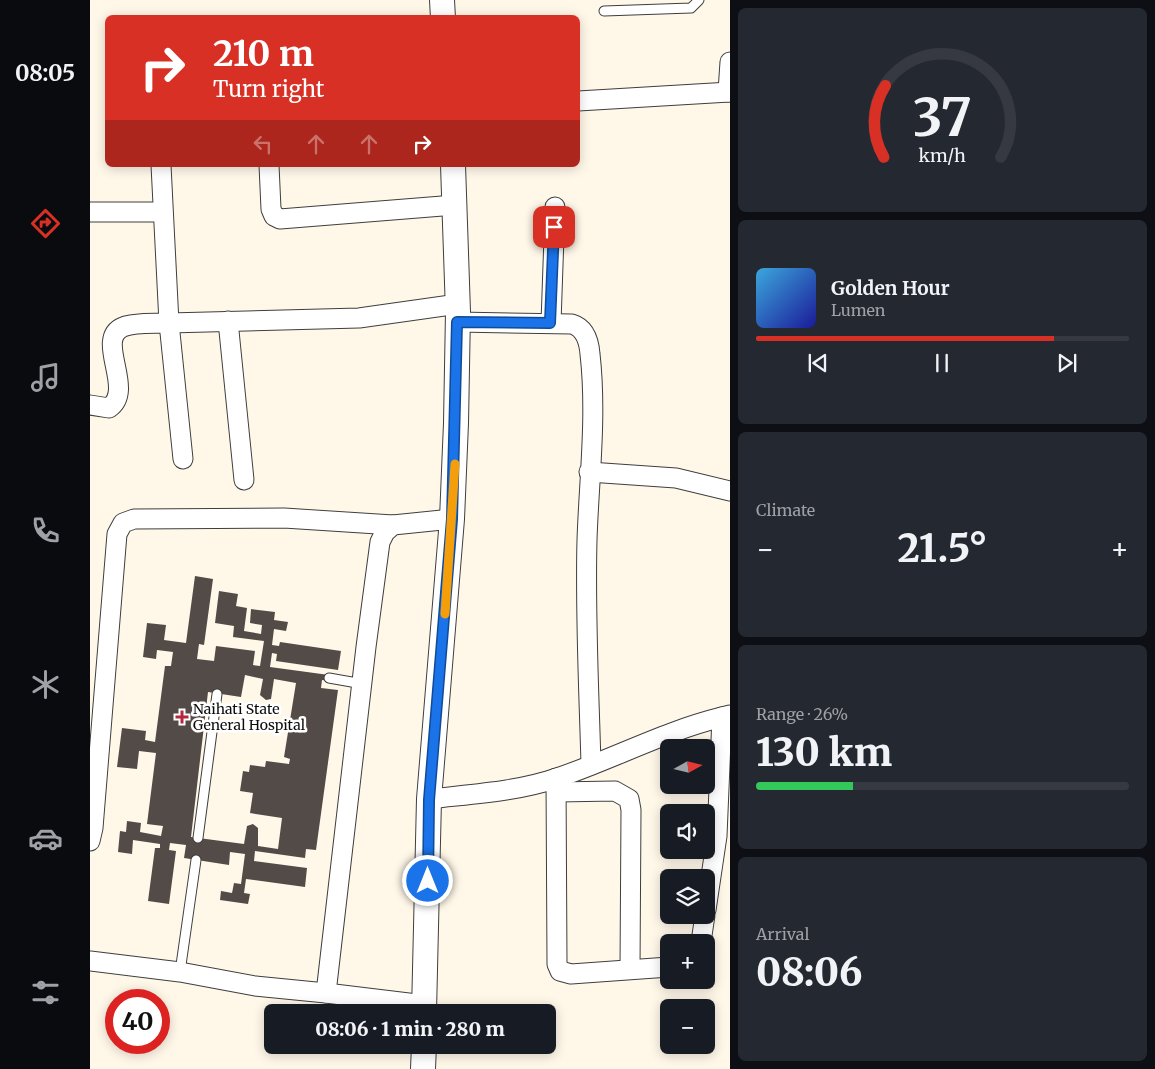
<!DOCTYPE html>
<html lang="en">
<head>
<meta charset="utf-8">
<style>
	body { margin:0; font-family:Merriweather,serif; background:#242831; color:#f1f3f6; height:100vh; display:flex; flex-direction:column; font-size:19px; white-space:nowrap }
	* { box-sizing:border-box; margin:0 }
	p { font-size:16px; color:#9ea1a6 }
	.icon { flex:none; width:28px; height:28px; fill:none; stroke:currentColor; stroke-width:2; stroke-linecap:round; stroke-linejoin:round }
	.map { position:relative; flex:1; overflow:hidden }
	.panel { display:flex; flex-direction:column; gap:8px; padding:8px; background:#0d0f14; width:425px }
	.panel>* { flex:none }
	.hud { position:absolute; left:15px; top:15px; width:475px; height:152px; border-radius:8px; box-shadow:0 2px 12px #0003; background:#d93025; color:#fff; overflow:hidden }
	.needle { width:32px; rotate:82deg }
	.tools { position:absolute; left:570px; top:739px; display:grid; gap:10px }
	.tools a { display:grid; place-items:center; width:55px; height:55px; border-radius:8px; background:#171b24; box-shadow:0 2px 12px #0003; font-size:25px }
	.speed { position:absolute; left:15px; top:989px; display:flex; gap:10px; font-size:25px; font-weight:700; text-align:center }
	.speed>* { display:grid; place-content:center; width:65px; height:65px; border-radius:50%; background:#171b24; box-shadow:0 2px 12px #0003; line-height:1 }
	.speed .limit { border:8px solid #d22; background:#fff; color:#111 }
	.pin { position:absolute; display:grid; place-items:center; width:42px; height:42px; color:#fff; margin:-21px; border-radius:10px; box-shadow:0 2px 8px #0006 }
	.me { position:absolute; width:55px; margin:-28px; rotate:0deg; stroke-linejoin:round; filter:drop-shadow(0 0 4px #0008) }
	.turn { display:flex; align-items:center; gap:18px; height:105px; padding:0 25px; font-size:22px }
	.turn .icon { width:65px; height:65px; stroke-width:2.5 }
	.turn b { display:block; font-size:35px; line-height:42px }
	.lanes { display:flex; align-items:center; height:48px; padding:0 25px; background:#0003; justify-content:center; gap:25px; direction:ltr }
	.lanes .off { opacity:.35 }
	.big { font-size:38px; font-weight:800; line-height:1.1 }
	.panel .tile { flex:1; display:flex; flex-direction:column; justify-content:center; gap:8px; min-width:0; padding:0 18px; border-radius:8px; background:#242831 }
	.panel .dial { align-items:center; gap:0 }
	.dial svg { height:130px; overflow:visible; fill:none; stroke:#363941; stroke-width:7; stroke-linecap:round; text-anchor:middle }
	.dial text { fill:#f1f3f6; stroke:none }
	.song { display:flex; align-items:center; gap:15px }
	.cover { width:60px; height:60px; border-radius:8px; background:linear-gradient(135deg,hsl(200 70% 55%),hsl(240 70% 35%)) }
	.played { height:5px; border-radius:2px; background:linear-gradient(90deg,#d93025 80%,#363941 80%) }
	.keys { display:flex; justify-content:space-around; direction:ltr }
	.heat { display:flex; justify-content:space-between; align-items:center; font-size:28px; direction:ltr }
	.charge { height:8px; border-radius:4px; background:linear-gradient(90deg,#34c759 26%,#363941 0) }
	.trip { position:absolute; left:174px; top:1004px; width:292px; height:50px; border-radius:8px; background:#171b24; box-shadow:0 2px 12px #0003; font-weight:800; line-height:50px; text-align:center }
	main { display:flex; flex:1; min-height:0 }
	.dock { display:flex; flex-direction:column; width:90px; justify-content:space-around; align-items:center; background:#090b0e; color:#9ea1a6 }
	.dock .icon { width:35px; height:35px }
	.dock .selected { color:#d93025 }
	.dock b { font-size:22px; color:#f1f3f6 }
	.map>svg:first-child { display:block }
	.building { fill:#534b47; fill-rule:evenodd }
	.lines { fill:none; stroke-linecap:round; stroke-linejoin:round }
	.service-casing { stroke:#3e3e3e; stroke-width:11 }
	.minor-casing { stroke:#3e3e3e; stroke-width:21 }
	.tertiary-casing { stroke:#3e3e3e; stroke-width:26 }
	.service { stroke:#fff; stroke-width:9 }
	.minor { stroke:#fff; stroke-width:19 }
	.tertiary { stroke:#fff; stroke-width:24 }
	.route-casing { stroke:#114b97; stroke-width:12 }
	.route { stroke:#1a73e8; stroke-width:9 }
	.slow { stroke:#f59e0b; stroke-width:9 }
	.poi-dot { fill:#b6273c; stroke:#fff; stroke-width:2 }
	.labels { text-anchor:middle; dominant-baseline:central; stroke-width:5; stroke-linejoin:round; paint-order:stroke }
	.poi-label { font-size:14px; fill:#0b0b0b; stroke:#fff; text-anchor:start }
</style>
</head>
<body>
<main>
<nav class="dock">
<b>08:05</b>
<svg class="icon selected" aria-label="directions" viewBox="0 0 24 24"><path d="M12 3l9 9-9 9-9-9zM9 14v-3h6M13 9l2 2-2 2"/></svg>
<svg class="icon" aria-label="music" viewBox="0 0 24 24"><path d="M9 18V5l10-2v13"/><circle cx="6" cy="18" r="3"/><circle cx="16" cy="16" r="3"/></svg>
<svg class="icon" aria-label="phone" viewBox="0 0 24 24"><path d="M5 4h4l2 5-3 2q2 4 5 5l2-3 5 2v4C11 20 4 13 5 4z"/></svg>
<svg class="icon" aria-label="climate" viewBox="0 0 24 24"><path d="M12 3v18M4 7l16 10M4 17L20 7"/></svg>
<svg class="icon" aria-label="car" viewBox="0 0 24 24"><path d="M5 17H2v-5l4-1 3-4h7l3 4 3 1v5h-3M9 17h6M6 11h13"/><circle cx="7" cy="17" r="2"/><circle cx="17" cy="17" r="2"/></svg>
<svg class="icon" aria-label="filters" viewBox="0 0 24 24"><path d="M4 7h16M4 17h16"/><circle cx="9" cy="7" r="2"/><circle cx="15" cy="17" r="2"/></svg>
</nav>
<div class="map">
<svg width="640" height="1069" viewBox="0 0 640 1069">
	<rect width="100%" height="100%" fill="#fff8e9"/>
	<path class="building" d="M105,576L123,579L114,645L109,644L107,659L124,661L126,646L165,651L163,665L170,666L174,641L143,637L144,626L125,623L129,591L148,594L146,606L157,608L154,631L171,634L172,625L160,623L161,609L185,612L184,620L198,622L196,631L184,629L182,645L189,646L190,642L251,651L248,670L186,661L187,654L182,653L180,667L239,675L238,681L232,680L231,688L248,690L226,850L216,849L215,858L165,851L164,861L217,868L215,887L156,879L154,893L160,894L158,904L130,900L131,891L142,893L144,883L151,884L155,854L140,852L139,865L94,858L96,845L80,843L79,850L86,851L79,904L58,901L65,848H70V844L43,840L42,854L28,852L30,831L36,832L37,821L51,823L50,832L71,836L73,826L57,824L66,753L49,751L47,769L27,767L32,728L56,731L55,740L65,742L75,666H81L83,652L67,650L66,659L53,657L57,623L76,625L74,640L96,643ZM155,675L173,679L170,695L176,700L181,699L184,679L206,683L194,757L200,759L199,764L176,761L175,767L160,765L159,772L153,771L150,791L163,793L160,813L192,818L188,849L168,846V828L163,824L157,826L154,844L101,837L118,692L151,697Z"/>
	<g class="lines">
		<defs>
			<g id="service">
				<polyline points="514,11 601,8 609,0"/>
				<polyline points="239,678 273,684"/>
				<polyline points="108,838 127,694"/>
				<polyline points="90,972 106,860"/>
			</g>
			<g id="minor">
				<polyline points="638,92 640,62"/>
				<polyline points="488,101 640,92"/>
				<polyline points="71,165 79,323 269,318 368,304"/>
				<polyline points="179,165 181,209 184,216 190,219 365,205"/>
				<polyline points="0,212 72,212"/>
				<polyline points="138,321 154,480"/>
				<path d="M367,322L482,324C495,328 499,341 500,354C507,416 499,479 497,540C495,615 499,690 501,765"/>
				<polyline points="461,323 465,207"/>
				<path d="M0,405L19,408C46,390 4,339 33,327C46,322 65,324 79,323L93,459"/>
				<polyline points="499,472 586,478 640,491"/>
				<polyline points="466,778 467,964 470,971 481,974 579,967"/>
				<polyline points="467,792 525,791 539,799 541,810 540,969"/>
				<path d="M339,799C381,794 426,792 467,778C523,759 575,731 632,717L640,718"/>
				<polyline points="0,841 3,828 27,534 33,523 44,519 194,518 303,525"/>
				<polyline points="616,910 627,836 632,717 640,715"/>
				<polyline points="611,942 615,915"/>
				<polyline points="0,961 90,972 165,986 236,993 276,647 290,542 295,532 303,525 362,519"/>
				<polyline points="236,993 335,1005"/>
			</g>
			<g id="tertiary">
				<polyline points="352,0 353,18"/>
				<polyline points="334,1012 339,799 362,519 366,423 368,312 363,165"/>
				<polyline points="333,1069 334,1045"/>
			</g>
		</defs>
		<use href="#service" class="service-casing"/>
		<use href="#minor" class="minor-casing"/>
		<use href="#tertiary" class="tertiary-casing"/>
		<use href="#service" class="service"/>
		<use href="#minor" class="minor"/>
		<use href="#tertiary" class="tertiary"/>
	</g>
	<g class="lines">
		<defs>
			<polyline id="route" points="338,881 339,800 362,519 367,322 460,323 464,227"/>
		</defs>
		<use href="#route" class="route-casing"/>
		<use href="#route" class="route"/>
		<polyline class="slow" points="355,614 365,464"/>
	</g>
	<path class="poi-dot" d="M89.5 709.5h5v5h5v5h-5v5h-5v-5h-5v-5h5z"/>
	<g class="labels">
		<g class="poi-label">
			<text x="103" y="709">Naihati State<tspan x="103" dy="16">General Hospital</tspan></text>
		</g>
	</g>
</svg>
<div class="tools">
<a><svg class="needle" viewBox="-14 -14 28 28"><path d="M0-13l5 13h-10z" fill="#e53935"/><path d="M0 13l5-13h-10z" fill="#9ea1a6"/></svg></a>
<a><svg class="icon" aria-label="sound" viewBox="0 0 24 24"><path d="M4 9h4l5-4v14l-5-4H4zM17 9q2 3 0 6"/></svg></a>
<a><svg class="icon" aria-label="layers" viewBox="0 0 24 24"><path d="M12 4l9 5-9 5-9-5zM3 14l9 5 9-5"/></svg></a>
<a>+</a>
<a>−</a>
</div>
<div class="speed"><div class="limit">40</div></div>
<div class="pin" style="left:464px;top:227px;background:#d93025"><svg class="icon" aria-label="arrive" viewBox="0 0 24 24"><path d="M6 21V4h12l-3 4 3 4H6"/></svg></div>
<svg class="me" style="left:338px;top:881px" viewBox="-20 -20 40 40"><circle r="17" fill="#1a73e8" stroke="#fff" stroke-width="3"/><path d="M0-11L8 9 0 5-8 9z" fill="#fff"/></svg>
<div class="trip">08:06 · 1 min · 280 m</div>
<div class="hud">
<div class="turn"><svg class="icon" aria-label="right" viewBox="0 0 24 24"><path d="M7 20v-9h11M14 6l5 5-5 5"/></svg><div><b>210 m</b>Turn right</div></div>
<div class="lanes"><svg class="icon off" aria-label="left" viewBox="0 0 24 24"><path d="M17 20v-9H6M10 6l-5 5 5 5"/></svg><svg class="icon off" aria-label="ahead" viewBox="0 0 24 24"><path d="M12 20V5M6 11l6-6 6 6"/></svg><svg class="icon off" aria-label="ahead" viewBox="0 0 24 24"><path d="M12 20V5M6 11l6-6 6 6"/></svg><svg class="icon" aria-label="right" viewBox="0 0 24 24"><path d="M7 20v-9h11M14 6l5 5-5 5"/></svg></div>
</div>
</div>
<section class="panel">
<div class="tile dial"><svg viewBox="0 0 100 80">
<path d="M14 69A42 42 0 1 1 86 69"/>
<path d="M14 69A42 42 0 0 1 15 25" stroke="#d93025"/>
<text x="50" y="56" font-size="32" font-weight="700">37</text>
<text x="50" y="72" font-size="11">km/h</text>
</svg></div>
<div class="tile">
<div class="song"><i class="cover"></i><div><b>Golden Hour</b><p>Lumen</p></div></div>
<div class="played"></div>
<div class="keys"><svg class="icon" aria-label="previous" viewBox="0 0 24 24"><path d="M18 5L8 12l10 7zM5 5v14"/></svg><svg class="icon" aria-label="pause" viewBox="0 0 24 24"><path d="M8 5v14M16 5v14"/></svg><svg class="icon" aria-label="next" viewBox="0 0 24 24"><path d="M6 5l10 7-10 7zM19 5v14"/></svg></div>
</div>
<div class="tile"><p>Climate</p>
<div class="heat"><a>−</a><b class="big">21.5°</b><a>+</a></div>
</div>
<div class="tile"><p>Range · 26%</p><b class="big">130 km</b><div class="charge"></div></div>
<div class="tile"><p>Arrival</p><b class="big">08:06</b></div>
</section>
</main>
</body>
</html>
